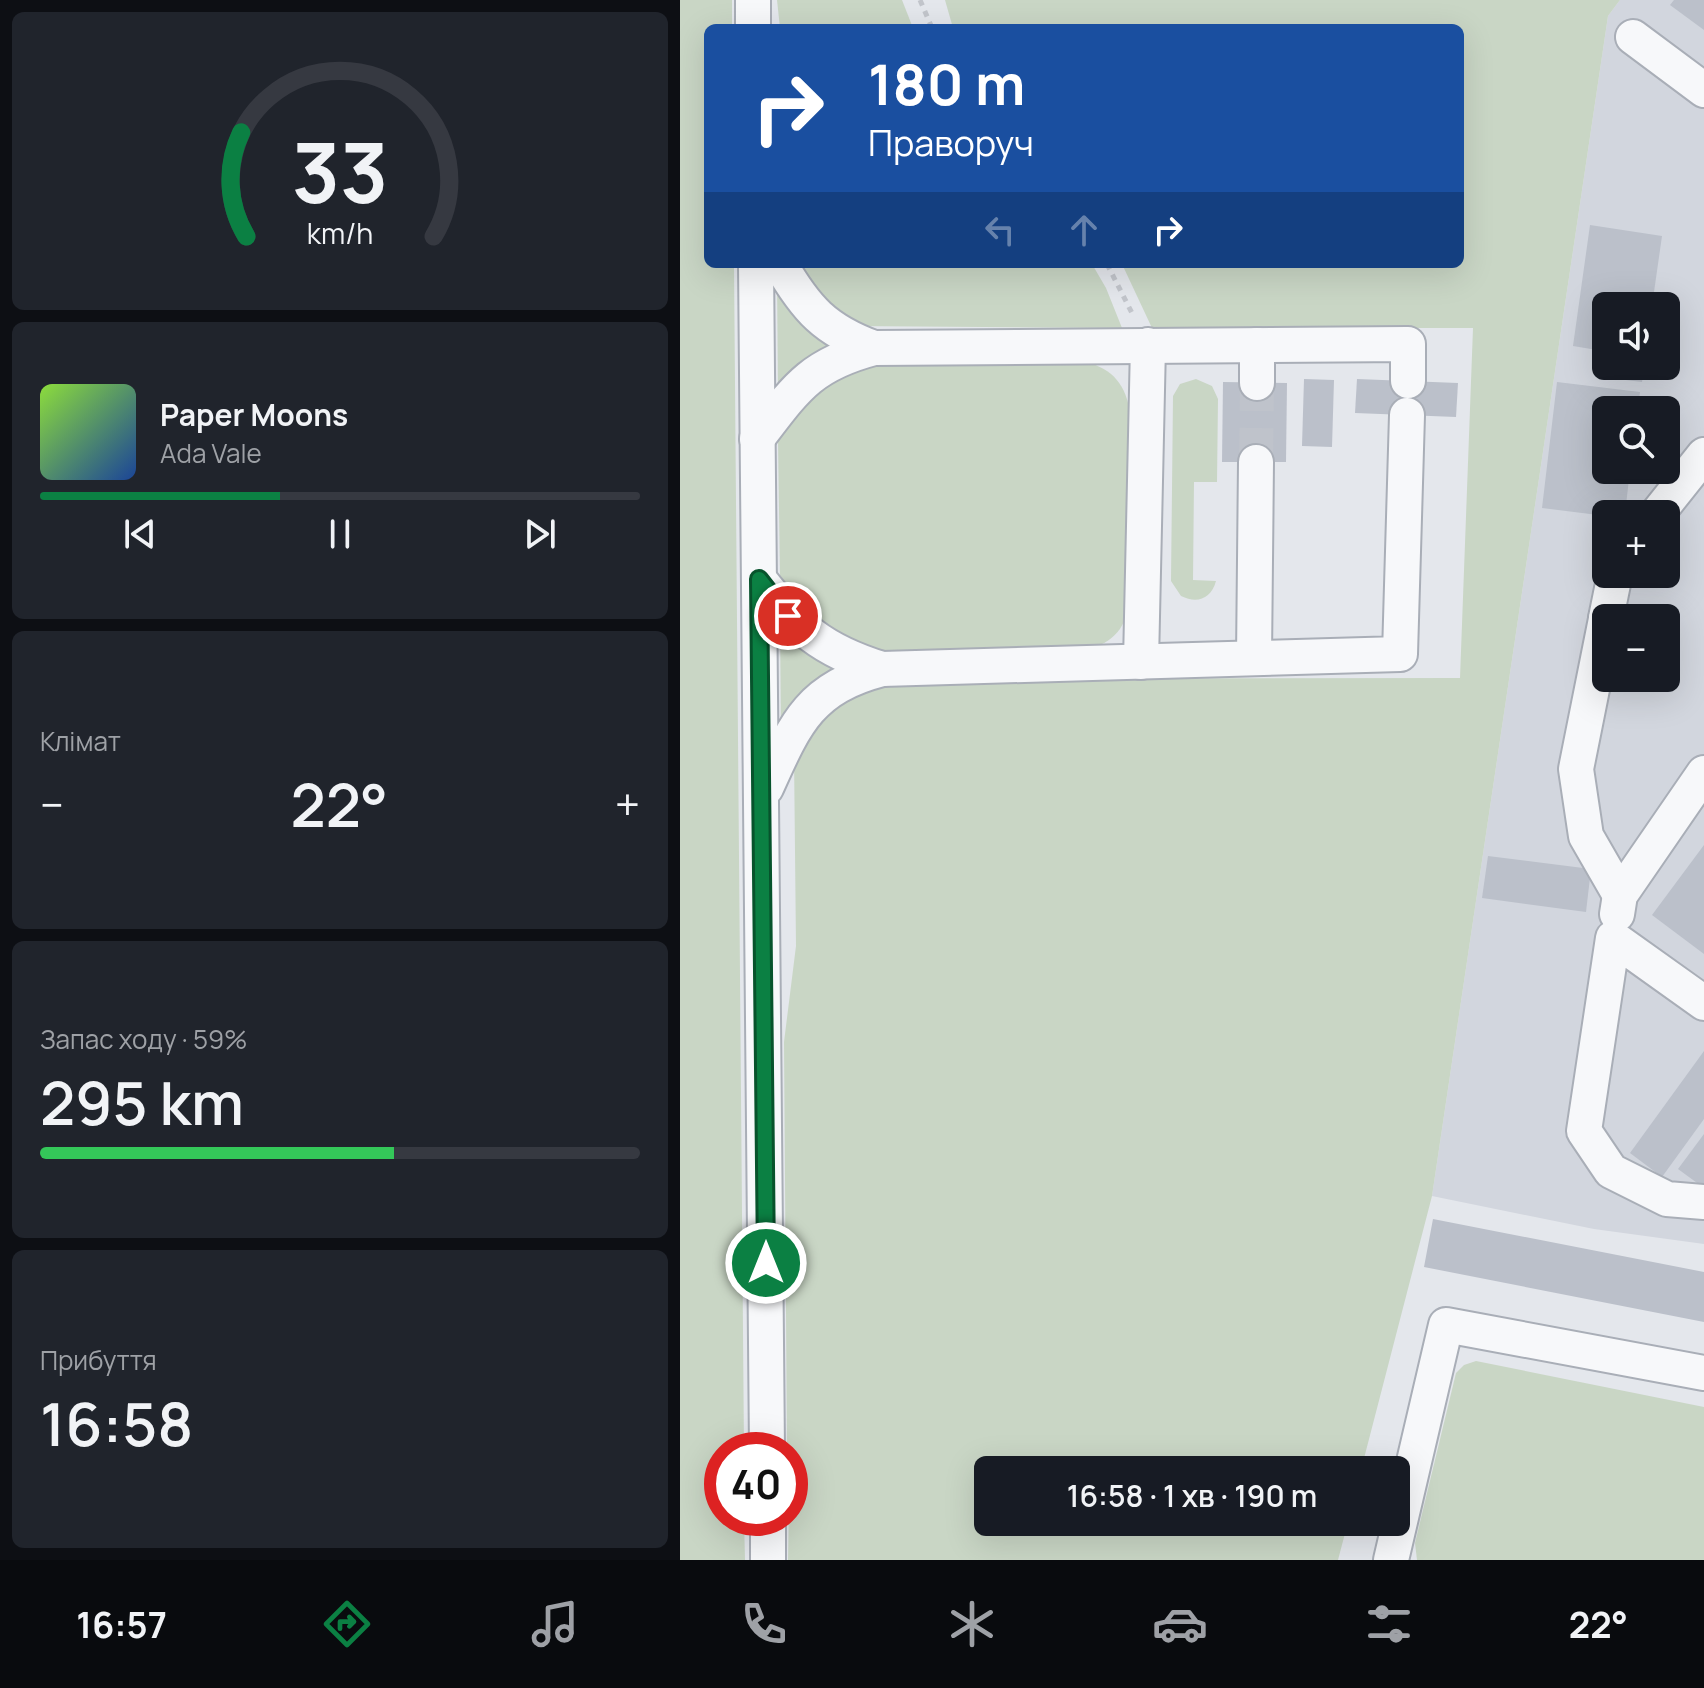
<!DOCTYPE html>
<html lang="uk">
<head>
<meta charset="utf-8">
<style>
	body { margin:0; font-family:Manrope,sans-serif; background:#20242c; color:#f1f3f6; height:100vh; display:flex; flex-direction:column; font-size:30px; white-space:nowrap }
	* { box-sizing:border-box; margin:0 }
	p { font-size:26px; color:#9ea1a6 }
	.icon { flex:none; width:44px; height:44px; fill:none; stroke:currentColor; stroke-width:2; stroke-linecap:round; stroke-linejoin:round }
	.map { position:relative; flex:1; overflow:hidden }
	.side { display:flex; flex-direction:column; gap:12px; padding:12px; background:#0d0f14; width:680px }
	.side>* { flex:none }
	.banner { position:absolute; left:24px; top:24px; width:760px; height:244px; border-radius:12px; box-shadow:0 8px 32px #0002; background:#1a4fa0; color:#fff; overflow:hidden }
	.controls { position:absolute; left:912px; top:292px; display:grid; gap:16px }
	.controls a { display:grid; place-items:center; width:88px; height:88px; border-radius:12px; background:#171b24; box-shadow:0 8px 32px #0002; font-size:40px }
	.speed { position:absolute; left:24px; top:1432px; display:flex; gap:16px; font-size:40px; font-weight:700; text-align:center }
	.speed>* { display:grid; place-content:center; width:104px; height:104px; border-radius:50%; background:#171b24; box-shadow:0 8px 32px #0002; line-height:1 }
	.speed .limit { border:12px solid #d22; background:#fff; color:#111 }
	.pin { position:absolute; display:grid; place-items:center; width:68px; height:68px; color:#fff; margin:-34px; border:4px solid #fff; border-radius:50%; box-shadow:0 2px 8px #0007 }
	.me { position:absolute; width:88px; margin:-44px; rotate:0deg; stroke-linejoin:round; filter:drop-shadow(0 0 6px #0008) }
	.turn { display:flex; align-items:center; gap:28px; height:168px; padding:0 32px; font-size:36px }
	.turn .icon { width:104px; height:104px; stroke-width:2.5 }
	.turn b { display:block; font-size:56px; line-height:68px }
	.lanes { display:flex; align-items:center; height:76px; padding:0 32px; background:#0003; justify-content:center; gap:40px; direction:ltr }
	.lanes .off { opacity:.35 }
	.big { font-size:60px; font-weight:600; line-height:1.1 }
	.side .tile { flex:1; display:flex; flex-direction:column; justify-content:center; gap:12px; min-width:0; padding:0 28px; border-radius:12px; background:#20242c }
	.side .dial { align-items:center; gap:0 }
	.dial svg { height:208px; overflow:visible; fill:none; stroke:#363941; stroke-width:7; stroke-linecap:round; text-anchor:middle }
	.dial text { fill:#f1f3f6; stroke:none }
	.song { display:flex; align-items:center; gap:24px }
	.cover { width:96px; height:96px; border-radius:12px; background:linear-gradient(135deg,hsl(90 70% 55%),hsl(220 70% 35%)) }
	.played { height:8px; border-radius:4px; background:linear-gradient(90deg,#0b8043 40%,#363941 40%) }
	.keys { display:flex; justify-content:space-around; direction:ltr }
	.heat { display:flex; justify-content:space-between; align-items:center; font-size:44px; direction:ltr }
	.charge { height:12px; border-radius:6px; background:linear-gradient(90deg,#34c759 59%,#363941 0) }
	.trip { position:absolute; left:294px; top:1456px; width:436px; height:80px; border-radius:12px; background:#171b24; box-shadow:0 8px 32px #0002; font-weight:600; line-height:80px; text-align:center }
	.dock { display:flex; height:128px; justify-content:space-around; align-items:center; background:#090b0e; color:#9ea1a6 }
	.dock .icon { width:56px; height:56px }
	.dock .selected { color:#0b8043 }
	.dock b { font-size:36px; color:#f1f3f6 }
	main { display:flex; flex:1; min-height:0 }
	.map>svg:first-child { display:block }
	.built { fill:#d2d6de; fill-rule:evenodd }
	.green { fill:#c9d6c5 }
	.building { fill:#bbc0ca }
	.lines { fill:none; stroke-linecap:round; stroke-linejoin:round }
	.minor-tunnel { stroke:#bfc3cb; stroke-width:34; stroke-dasharray:34 17; stroke-linecap:butt }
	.minor-casing { stroke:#a9aeb7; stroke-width:38 }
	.path { stroke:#c2c5cb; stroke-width:5; stroke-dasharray:6 6; stroke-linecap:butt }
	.minor { stroke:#f7f8fa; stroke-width:34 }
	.route-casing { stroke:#07532c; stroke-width:20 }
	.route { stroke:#0b8043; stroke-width:14 }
</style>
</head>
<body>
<main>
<section class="side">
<div class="tile dial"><svg viewBox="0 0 100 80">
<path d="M14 69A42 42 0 1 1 86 69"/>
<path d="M14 69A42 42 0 0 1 12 29" stroke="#0b8043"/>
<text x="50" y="56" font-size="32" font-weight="700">33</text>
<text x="50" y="72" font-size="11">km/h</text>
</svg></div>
<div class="tile">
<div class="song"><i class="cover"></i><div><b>Paper Moons</b><p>Ada Vale</p></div></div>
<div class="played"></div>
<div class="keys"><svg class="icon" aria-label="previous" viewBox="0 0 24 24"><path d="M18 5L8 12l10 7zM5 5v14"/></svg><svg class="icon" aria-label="pause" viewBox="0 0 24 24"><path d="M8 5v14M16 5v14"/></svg><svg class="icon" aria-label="next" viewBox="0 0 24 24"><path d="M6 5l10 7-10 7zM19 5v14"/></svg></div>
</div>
<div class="tile"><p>Клімат</p>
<div class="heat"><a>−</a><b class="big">22°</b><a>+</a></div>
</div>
<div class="tile"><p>Запас ходу · 59%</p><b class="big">295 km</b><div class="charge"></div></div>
<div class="tile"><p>Прибуття</p><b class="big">16:58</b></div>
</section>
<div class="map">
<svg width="1024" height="1560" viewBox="0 0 1024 1560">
	<rect width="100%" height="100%" fill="#e4e7ec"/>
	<path class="built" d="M940,0H1024V1244L914,1229L752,1196L928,16ZM926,306H986V366H926ZM926,410H986V470H926ZM926,514H986V574H926ZM926,618H986V678H926Z"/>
	<g class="green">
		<polygon points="0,0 52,0 52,28 28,28 28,264 54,264 64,1450 42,1450 42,1518 64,1518 65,1560 0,1560"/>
		<polygon points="97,0 222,0 233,28 100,28"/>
		<polygon points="265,0 940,0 928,16 752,1196 681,1470 308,1470 308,1522 668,1522 658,1560 108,1560 110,1450 107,1450 104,1042 116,946 114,755 140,709 206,679 780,678 793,328 472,328 442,264 780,264 780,28 273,28"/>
		<polygon points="115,264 412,264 426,288 442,328 168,326"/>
		<polygon points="97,276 162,347 98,394"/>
		<path d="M406,362C433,369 446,385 450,413L446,616C438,642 416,648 392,653L177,650L106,597L100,576L98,440L107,417L166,364Z"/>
		<path d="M516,379L532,386L538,399L537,482H514L513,580L536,581C531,599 517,604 501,596L491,581L493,396L500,384Z"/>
		<polygon points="100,622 171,667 101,735"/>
		<polygon points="796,1361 1024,1407 1024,1560 737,1560 735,1543 776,1373 784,1365"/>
	</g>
	<g class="building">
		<polygon points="994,0 1024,0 1024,30 990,5"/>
		<polygon points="910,225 982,236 972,306 926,306 926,366 964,366 962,382 920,377 923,351 893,346"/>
		<polygon points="624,379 654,380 652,447 622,446"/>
		<polygon points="677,379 778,383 776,417 675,413"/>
		<polygon points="543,382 607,383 606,462 542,462"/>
		<polygon points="877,382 960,392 958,410 926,410 926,470 950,470 945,514 926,516 862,508"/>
		<polygon points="1024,845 1024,954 972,915"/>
		<polygon points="808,856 911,869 906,912 802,898"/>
		<polygon points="1024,1051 1024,1119 982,1177 950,1153"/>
		<polygon points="1024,1134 1024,1188 998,1169"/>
		<polygon points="753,1219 1024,1272 1024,1322 744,1267"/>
	</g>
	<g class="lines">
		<polyline class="minor-tunnel" points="576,462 577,383"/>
		<defs>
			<g id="minor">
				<polyline points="73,0 73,28"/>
				<polyline points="953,37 1024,90"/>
				<polyline points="76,264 87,1450"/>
				<path d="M100,264C126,309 145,330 194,348L728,344V381"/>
				<polyline points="577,383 577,345"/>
				<path d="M77,439C116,388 130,365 194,348"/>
				<polyline points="977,514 1024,455"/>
				<path d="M79,579C117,628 141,650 202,669L720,654L727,415"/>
				<polyline points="926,618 935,574"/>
				<polyline points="926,619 896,769 906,836 940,895"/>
				<polyline points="574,658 576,462"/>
				<polyline points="461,662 468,345"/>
				<path d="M86,788C115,724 129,688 202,669"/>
				<polyline points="937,914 940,895 1024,773"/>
				<polyline points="1024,1003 933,938 904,1131 931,1171 987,1199 1024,1202"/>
				<polyline points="88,1518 88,1560"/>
				<polyline points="711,1560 766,1325 1024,1373"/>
			</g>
		</defs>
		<use href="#minor" class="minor-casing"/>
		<g class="path">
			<polyline points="240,0 252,28"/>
			<polyline points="427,264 454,317"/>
		</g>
		<use href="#minor" class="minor"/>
	</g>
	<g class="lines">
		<defs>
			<polyline id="route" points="86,1263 79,579 108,616"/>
		</defs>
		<use href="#route" class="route-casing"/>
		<use href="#route" class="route"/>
	</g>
</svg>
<div class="controls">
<a><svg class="icon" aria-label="sound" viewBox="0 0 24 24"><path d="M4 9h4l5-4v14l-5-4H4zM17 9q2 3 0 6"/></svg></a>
<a><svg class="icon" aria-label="search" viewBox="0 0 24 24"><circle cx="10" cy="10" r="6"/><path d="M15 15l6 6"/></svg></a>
<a>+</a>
<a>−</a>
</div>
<div class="speed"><div class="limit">40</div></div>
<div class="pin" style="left:108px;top:616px;background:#d93025"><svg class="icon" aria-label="arrive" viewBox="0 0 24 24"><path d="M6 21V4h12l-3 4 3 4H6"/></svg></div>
<svg class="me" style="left:86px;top:1263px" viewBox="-20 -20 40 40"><circle r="17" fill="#0b8043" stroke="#fff" stroke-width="3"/><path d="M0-11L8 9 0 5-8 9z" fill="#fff"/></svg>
<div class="trip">16:58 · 1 хв · 190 m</div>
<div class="banner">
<div class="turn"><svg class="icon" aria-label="right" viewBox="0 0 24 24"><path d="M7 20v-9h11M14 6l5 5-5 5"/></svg><div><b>180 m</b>Праворуч</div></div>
<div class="lanes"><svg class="icon off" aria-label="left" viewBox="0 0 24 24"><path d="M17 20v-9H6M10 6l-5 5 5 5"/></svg><svg class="icon off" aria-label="ahead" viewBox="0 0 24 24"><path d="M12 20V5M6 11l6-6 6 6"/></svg><svg class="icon" aria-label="right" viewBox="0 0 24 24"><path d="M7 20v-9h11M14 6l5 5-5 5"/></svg></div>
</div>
</div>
</main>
<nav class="dock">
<b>16:57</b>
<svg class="icon selected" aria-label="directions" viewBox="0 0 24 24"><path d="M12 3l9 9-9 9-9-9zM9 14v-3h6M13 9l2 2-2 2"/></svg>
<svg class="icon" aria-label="music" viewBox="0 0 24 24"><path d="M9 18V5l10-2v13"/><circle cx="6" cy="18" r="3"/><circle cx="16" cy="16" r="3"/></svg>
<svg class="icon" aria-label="phone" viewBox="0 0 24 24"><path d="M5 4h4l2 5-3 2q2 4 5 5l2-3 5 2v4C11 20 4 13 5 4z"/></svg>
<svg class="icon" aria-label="climate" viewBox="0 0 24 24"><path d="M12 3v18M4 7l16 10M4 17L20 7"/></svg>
<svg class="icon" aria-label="car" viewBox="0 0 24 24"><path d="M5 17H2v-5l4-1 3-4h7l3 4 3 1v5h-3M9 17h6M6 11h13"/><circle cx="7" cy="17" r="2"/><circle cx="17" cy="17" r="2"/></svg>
<svg class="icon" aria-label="filters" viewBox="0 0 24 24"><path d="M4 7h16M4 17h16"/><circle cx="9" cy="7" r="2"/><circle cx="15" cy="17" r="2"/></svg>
<b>22°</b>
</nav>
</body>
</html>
